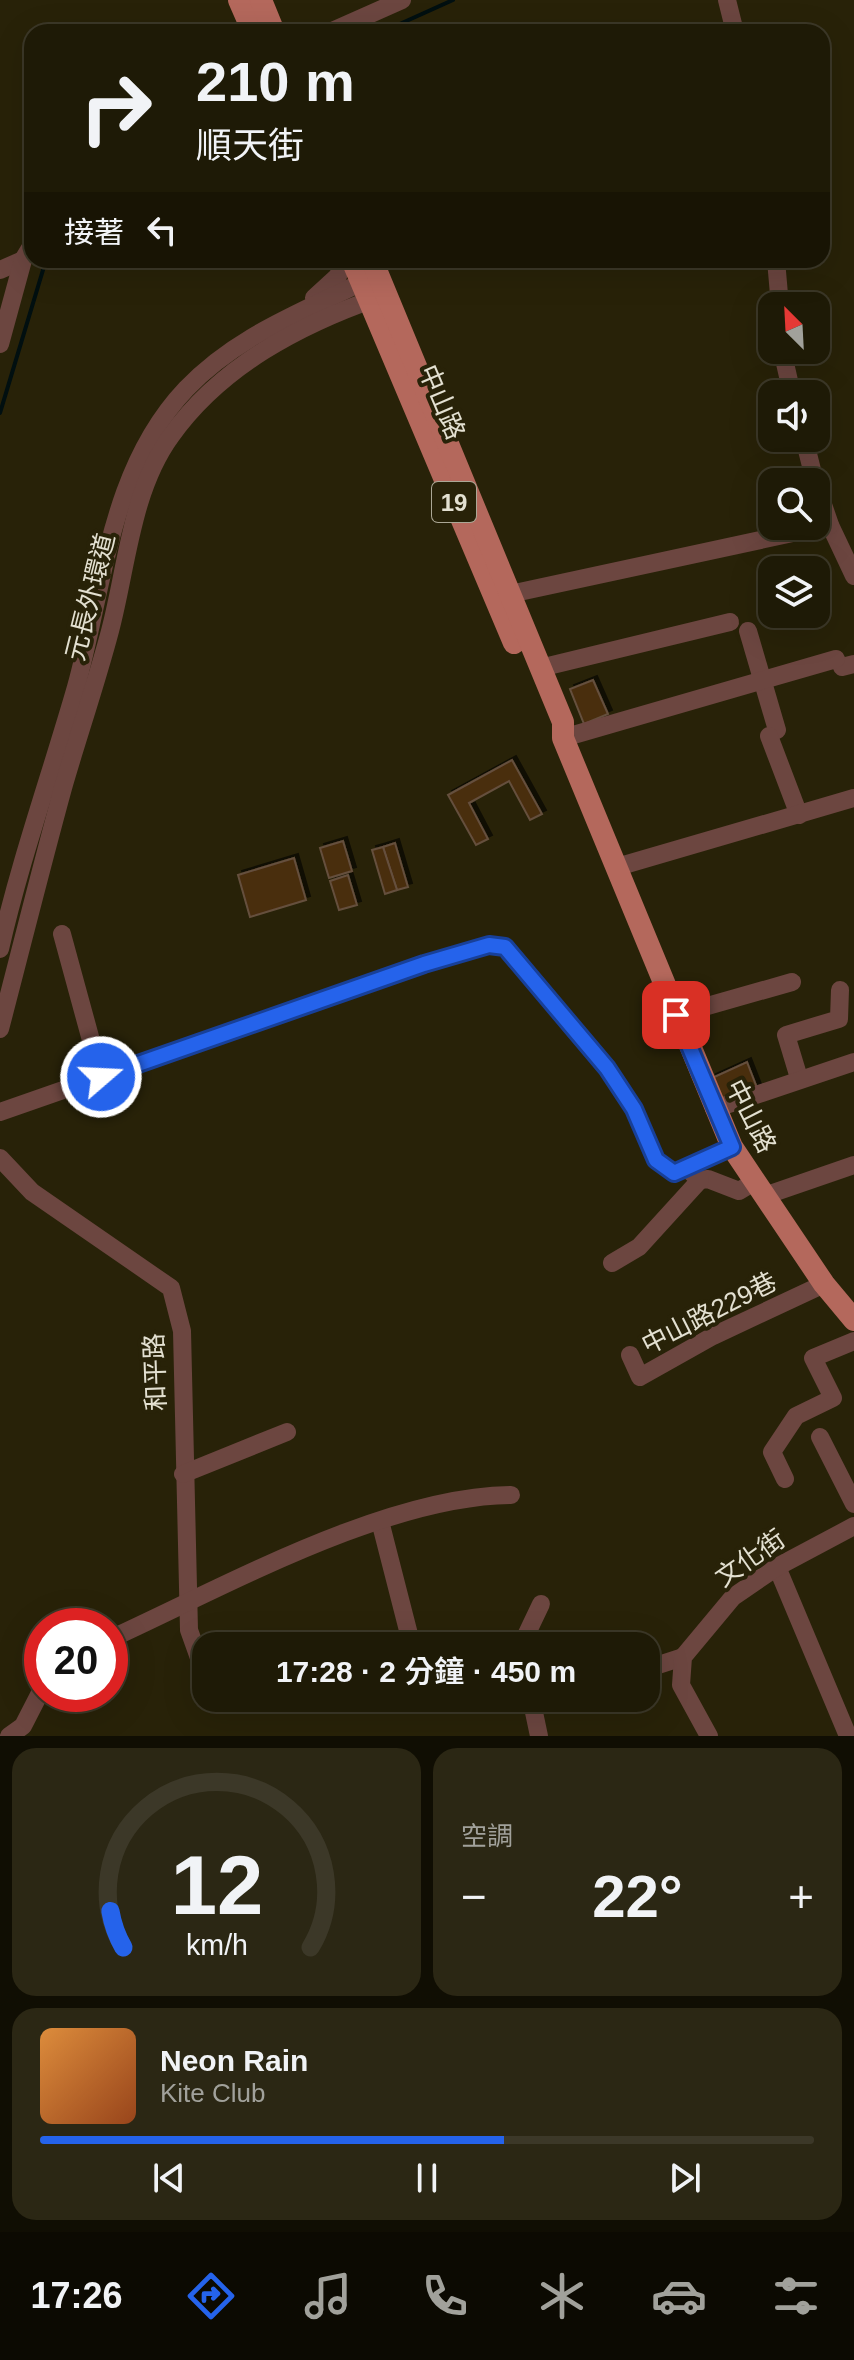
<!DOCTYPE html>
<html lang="zh-TW">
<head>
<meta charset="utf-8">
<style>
	body { margin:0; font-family:Arial,"Noto Sans TC",sans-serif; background:#2b2714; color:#f1f3f6; height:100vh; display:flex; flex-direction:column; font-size:30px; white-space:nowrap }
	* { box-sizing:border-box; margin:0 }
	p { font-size:26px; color:#a1a19b }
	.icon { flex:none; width:44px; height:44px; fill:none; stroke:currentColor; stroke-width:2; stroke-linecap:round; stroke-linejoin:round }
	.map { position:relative; height:1736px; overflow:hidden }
	.sheet { display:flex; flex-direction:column; gap:12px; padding:12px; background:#100e03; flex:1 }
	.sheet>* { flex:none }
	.guide { position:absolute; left:24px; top:24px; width:806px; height:244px; border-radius:24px; box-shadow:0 8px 32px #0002,0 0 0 2px #3c3828; background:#1e1a06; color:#f1f3f6; overflow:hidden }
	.needle { width:52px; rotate:336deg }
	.tools { position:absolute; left:758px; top:292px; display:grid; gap:16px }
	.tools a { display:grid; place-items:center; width:72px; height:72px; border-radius:16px; background:#1e1a06; box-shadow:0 8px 32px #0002,0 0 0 2px #3c3828; font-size:40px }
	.speed { position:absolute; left:24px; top:1608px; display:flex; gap:16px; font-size:40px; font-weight:700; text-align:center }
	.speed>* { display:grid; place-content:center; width:104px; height:104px; border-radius:50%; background:#1e1a06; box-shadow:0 8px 32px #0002,0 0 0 2px #3c3828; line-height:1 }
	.speed .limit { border:12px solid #d22; background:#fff; color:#111 }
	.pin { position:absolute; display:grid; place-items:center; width:68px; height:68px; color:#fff; margin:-34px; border-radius:16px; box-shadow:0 4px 12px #0006 }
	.me { position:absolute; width:88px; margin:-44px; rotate:71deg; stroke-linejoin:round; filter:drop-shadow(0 0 6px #0008) }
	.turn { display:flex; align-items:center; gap:28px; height:168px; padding:0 40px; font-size:36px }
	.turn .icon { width:104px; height:104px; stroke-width:2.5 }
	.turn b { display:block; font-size:56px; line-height:68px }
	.then { display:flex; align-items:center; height:76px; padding:0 40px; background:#0003; gap:16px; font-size:30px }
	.big { font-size:60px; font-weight:600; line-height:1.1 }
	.sheet .tile { flex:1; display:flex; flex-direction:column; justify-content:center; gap:12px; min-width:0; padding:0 28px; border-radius:24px; background:#2b2714 }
	.sheet .dial { align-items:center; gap:0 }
	.dial svg { height:208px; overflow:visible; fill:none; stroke:#3c3828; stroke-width:7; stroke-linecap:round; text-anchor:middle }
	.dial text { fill:#f1f3f6; stroke:none }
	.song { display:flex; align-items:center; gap:24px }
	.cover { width:96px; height:96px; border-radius:12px; background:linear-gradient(135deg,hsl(30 70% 55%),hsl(20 70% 35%)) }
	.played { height:8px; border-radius:4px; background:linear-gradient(90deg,#2563eb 60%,#3c3828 60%) }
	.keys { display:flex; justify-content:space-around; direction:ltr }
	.heat { display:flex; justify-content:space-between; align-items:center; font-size:44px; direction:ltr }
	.sheet .tiles { flex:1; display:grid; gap:12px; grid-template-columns:1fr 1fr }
	.tile:last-child { grid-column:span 2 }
	.trip { position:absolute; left:192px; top:1632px; width:468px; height:80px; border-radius:24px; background:#1e1a06; box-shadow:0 8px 32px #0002,0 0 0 2px #3c3828; font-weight:600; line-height:80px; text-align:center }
	.menu { display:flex; height:128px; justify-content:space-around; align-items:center; background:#0c0a02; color:#a1a19b }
	.menu .icon { width:56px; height:56px }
	.menu .on { color:#2563eb }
	.menu b { font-size:36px; color:#f1f3f6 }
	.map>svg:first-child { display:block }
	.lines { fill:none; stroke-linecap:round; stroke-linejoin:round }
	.stream { stroke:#010f10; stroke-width:4 }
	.building { fill:#4a2d11; stroke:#65503d; stroke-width:2; filter:url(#shadow) }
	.minor { stroke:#6c4640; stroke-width:18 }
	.major { stroke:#b4685c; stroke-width:22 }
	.route-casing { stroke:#184099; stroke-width:20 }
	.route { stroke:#2563eb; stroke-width:14 }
	.labels { text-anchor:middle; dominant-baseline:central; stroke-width:8; stroke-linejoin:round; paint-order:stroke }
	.shield { fill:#282208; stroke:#aba795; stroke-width:2 }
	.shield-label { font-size:24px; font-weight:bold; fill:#e3e0d1 }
	.street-label { font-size:26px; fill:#e3e0d1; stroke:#282208 }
</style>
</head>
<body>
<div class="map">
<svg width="854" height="1736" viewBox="0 0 854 1736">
	<defs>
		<filter id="shadow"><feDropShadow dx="4" dy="-4" stdDeviation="0" flood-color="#0009"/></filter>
	</defs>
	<rect width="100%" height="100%" fill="#282208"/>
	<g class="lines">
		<g class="stream">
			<polyline points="382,32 453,0"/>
			<polyline points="0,413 46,260"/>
		</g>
	</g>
	<g class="building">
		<polygon points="593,680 608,714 584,724 570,689"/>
		<polygon points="512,760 542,814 530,820 509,781 469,803 488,839 476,845 448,795"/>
		<polygon points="343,841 352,871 329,878 320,848"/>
		<polygon points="395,843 408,887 397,890 383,847"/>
		<polygon points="383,847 397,890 385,894 372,850"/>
		<polygon points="294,858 306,900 250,917 238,875"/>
		<polygon points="348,875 357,905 339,910 330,881"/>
		<polygon points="747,1062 759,1093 721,1101 712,1078"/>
	</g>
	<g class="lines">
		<g class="minor">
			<polyline points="727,0 735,32"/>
			<polyline points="330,32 402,0"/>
			<polyline points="776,260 780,306"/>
			<polyline points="0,270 23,260"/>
			<polyline points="314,298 338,276 343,260"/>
			<polyline points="0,344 23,260 32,245"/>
			<polyline points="782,350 792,394"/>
			<polyline points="804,438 815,482"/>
			<polyline points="816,484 830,525 854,576"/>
			<polyline points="510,594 830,525"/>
			<polyline points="748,631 777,730"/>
			<polyline points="842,667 854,664"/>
			<polyline points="540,668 730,622"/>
			<polyline points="769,736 799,815"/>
			<polyline points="563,738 836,659"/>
			<polyline points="617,867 854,798"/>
			<polyline points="62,934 101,1077"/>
			<path d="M0,949C20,861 51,774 76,687C104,586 110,469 186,389C238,334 306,311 372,277"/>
			<polyline points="676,1015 792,982"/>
			<path d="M0,1029C21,949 41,868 63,788C78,736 96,684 110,631C127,567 131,491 171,436C221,366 299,325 379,297"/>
			<polyline points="799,1078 786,1035 839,1019 840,990"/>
			<polyline points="714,1109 854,1062"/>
			<polyline points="0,1112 424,964 489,945 505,947 607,1068 634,1109 656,1160 674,1173 732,1147"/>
			<polyline points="0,1158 32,1192 171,1288 182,1331 189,1630 199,1658 206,1666"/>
			<polyline points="691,1172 700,1180 708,1179 739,1191 754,1182"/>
			<polyline points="764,1196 854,1165"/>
			<polyline points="612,1263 639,1247 700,1180"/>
			<polyline points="630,1355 640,1377 713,1336 824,1284"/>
			<polyline points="820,1437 854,1504"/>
			<polyline points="183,1474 287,1432"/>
			<polyline points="785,1479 772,1452 796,1416 833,1398 813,1358 854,1341"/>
			<polyline points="380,1521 412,1646"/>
			<polyline points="777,1567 848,1736"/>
			<path d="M110,1639C224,1587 386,1496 511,1495"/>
			<polyline points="521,1646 541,1604"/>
			<polyline points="646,1669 683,1657"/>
			<polyline points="531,1698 539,1736"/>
			<polyline points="9,1736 23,1726 42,1689"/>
			<polyline points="709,1736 681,1685 683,1657 733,1597 777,1567 854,1526"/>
		</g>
		<g class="major">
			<polyline points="239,0 253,32"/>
			<polyline points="261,0 274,32"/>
			<polyline points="352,260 514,643"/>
			<polyline points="372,260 563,722 563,738 732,1147 824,1284 854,1320"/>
		</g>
	</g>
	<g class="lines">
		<defs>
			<polyline id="route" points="101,1077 424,964 489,945 505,947 607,1068 634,1109 656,1160 674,1173 732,1147 676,1015"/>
		</defs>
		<use href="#route" class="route-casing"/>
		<use href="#route" class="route"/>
	</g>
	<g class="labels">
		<rect class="shield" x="432" y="482" width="44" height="40" rx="6"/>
		<g class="shield-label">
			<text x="454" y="502">19</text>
		</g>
		<g class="street-label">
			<text transform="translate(442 402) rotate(67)">中山路</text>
			<text transform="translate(90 597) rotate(-76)">元長外環道</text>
			<text transform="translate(751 1116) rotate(63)">中山路</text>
			<text transform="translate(709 1313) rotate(-27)">中山路229巷</text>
			<text transform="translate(155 1372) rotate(-92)">和平路</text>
			<text transform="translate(750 1558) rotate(-35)">文化街</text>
		</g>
	</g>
</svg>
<div class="tools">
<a><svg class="needle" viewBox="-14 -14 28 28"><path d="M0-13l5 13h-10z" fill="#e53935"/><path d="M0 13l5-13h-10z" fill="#a1a19b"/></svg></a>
<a><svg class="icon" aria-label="sound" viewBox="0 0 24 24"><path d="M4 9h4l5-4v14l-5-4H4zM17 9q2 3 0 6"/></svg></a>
<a><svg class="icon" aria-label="search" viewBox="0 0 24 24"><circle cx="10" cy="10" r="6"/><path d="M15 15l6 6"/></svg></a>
<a><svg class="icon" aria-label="layers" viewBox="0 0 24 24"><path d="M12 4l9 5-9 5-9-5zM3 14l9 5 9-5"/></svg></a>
</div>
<div class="speed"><div class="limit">20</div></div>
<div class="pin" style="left:676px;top:1015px;background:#d93025"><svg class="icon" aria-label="arrive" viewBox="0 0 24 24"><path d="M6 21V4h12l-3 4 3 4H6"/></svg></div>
<svg class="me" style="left:101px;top:1077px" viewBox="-20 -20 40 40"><circle r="17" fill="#2563eb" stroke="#fff" stroke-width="3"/><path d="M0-11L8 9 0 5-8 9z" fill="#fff"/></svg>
<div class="trip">17:28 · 2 分鐘 · 450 m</div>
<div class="guide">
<div class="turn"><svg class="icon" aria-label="right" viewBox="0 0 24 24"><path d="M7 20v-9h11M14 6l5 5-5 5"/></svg><div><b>210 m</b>順天街</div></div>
<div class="then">接著<svg class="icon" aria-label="left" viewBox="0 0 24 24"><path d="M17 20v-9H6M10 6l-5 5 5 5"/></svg></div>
</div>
</div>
<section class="sheet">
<div class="tiles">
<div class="tile dial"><svg viewBox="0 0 100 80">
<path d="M14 69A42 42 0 1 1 86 69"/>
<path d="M14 69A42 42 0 0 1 9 55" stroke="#2563eb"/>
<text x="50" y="56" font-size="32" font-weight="700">12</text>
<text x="50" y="72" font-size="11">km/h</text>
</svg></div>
<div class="tile"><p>空調</p>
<div class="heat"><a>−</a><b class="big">22°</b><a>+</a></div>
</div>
<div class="tile">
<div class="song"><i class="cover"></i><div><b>Neon Rain</b><p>Kite Club</p></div></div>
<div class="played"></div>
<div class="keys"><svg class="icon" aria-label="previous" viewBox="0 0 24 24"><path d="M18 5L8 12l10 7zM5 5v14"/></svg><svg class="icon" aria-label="pause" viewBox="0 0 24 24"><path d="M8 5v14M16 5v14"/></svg><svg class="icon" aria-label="next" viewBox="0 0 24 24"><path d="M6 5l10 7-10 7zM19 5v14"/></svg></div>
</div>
</div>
</section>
<nav class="menu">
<b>17:26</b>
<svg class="icon on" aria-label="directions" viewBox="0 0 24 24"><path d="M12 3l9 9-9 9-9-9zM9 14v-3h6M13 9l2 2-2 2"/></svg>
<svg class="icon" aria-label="music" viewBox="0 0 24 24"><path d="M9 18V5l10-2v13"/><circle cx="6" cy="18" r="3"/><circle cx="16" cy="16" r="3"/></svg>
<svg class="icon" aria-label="phone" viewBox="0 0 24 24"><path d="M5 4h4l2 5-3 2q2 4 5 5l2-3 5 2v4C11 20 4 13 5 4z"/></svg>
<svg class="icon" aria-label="climate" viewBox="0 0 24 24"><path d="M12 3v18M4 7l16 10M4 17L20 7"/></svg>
<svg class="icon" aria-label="car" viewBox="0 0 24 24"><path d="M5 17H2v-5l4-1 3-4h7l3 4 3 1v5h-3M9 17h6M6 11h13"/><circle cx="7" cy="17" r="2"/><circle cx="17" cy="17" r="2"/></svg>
<svg class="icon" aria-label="filters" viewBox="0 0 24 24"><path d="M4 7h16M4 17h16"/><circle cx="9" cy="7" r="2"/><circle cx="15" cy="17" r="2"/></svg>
</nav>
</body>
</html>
